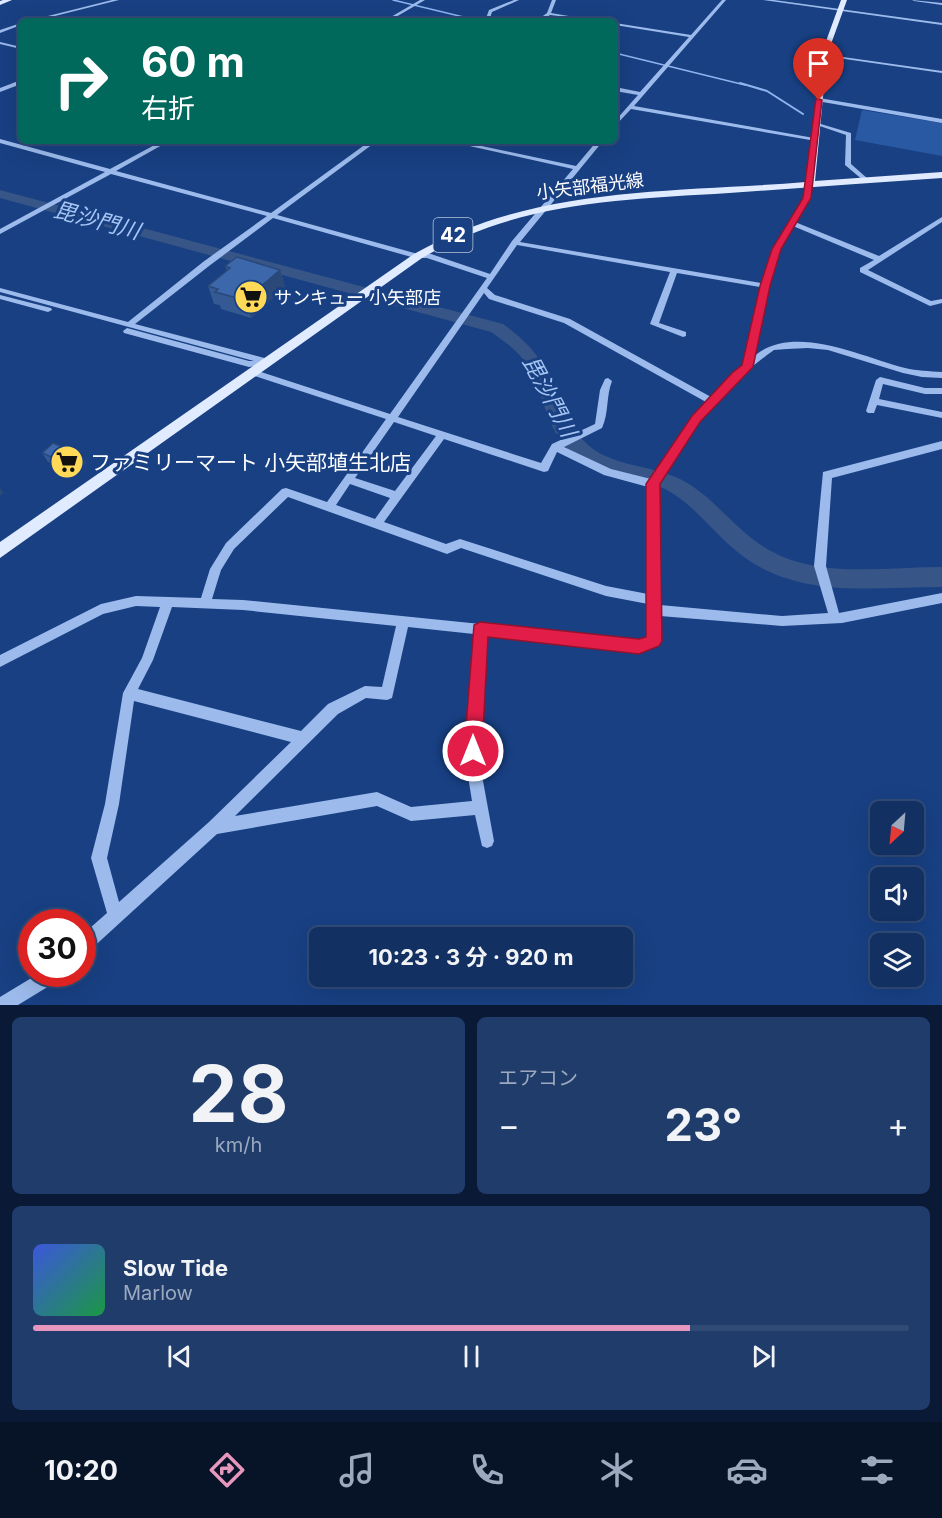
<!DOCTYPE html>
<html lang="ja">
<head>
<meta charset="utf-8">
<style>
	body { margin:0; font-family:Inter,"Noto Sans JP",sans-serif; background:#1f3c6b; color:#f1f3f6; height:100vh; display:flex; flex-direction:column; font-size:22px; white-space:nowrap }
	* { box-sizing:border-box; margin:0 }
	p { font-size:20px; color:#9ca9be }
	.icon { flex:none; width:33px; height:33px; fill:none; stroke:currentColor; stroke-width:2; stroke-linecap:round; stroke-linejoin:round }
	.map { position:relative; height:1005px; overflow:hidden }
	.details { display:flex; flex-direction:column; gap:12px; padding:12px; background:#0a1a36; flex:1 }
	.details>* { flex:none }
	.hud { position:absolute; left:18px; top:18px; width:600px; height:126px; border-radius:9px; box-shadow:0 6px 24px #0002,0 0 0 2px #314b77; background:#00695c; color:#fff; overflow:hidden }
	.needle { width:39px; rotate:206deg }
	.fabs { position:absolute; left:870px; top:801px; display:grid; gap:12px }
	.fabs a { display:grid; place-items:center; width:54px; height:54px; border-radius:9px; background:#123062; box-shadow:0 6px 24px #0002,0 0 0 2px #314b77; font-size:30px }
	.speed { position:absolute; left:18px; top:909px; display:flex; gap:12px; font-size:30px; font-weight:700; text-align:center }
	.speed>* { display:grid; place-content:center; width:78px; height:78px; border-radius:50%; background:#123062; box-shadow:0 6px 24px #0002,0 0 0 2px #314b77; line-height:1 }
	.speed .limit { border:9px solid #d22; background:#fff; color:#111 }
	.pin { position:absolute; display:grid; place-items:center; width:51px; height:51px; color:#fff; margin:-62px -26px; border-radius:50% 50% 50% 0; rotate:-45deg; box-shadow:0 0 6px #0007 }
	.pin .icon { rotate:45deg }
	.me { position:absolute; width:66px; margin:-33px; rotate:0deg; stroke-linejoin:round; filter:drop-shadow(0 0 4px #0008) }
	.turn { display:flex; align-items:center; gap:21px; height:126px; padding:0 24px; font-size:27px }
	.turn .icon { width:78px; height:78px; stroke-width:2.5 }
	.turn b { display:block; font-size:42px; line-height:51px }
	.big { font-size:45px; font-weight:700; line-height:1.1 }
	.details .tile { flex:1; display:flex; flex-direction:column; justify-content:center; gap:9px; min-width:0; padding:0 21px; border-radius:9px; background:#1f3c6b }
	.details .dial { align-items:center; gap:0 }
	.dial b { font-size:78px; line-height:1 }
	.song { display:flex; align-items:center; gap:18px }
	.cover { width:72px; height:72px; border-radius:9px; background:linear-gradient(135deg,hsl(230 70% 55%),hsl(140 70% 35%)) }
	.played { height:6px; border-radius:3px; background:linear-gradient(90deg,#e797bd 75%,#314b77 75%) }
	.keys { display:flex; justify-content:space-around; direction:ltr }
	.heat { display:flex; justify-content:space-between; align-items:center; font-size:33px; direction:ltr }
	.details .tiles { flex:1; display:grid; gap:12px; grid-template-columns:1fr 1fr }
	.tile:last-child { grid-column:span 2 }
	.trip { position:absolute; left:309px; top:927px; width:324px; height:60px; border-radius:9px; background:#123062; box-shadow:0 6px 24px #0002,0 0 0 2px #314b77; font-weight:700; line-height:60px; text-align:center }
	.dock { display:flex; height:96px; justify-content:space-around; align-items:center; background:#071327; color:#9ca9be }
	.dock .icon { width:42px; height:42px }
	.dock .on { color:#e797bd }
	.dock b { font-size:27px; color:#f1f3f6 }
	.map>svg:first-child { display:block }
	.green { fill:#2a59a3 }
	.lines { fill:none; stroke-linecap:round; stroke-linejoin:round }
	.stream-far1 { stroke:#8eb5ef; stroke-width:1.5 }
	.stream { stroke:#8eb5ef; stroke-width:2 }
	.river { fill:#375587; fill-rule:evenodd }
	.minor { fill:#9cbbec; fill-rule:evenodd }
	.major { fill:#e1ebff; fill-rule:evenodd }
	.wall { fill:#345993 }
	.shaded-wall { fill:#2a4878 }
	.building { fill:#3c67ab; stroke:#2a4878; stroke-width:1.5 }
	.route { fill:#e11d48; stroke:#92132f; stroke-width:1.5 }
	.labels { text-anchor:middle; dominant-baseline:central; stroke-width:6; stroke-linejoin:round; paint-order:stroke }
	.far-street-label { font-size:18px; fill:#fff; stroke:#184083 }
	.far-poi-label { font-size:18px; fill:#fff; stroke:#184083; text-anchor:start }
	.shield { fill:#184083; stroke:#bac6da; stroke-width:1.5 }
	.shield-label { font-size:20px; font-weight:bold; fill:#fff }
	.poi-label { font-size:21px; fill:#fff; stroke:#184083; text-anchor:start }
	.water-label { font-size:22px; font-style:italic; fill:#a7c5f4; stroke:#184083 }
</style>
</head>
<body>
<div class="map">
<svg width="942" height="1005" viewBox="0 0 942 1005">
	<rect width="100%" height="100%" fill="#184083"/>
	<polygon class="green" points="862,110 942,123 942,156 855,140"/>
	<g class="lines">
		<g class="stream-far1">
			<polyline points="393,0 480,21"/>
			<polyline points="615,53 745,85"/>
		</g>
		<polyline class="stream" points="740,83 767,91 803,114"/>
		<path class="river" d="M0,190L503,324C521,337 535,350 546,370C559,394 564,421 584,441C608,467 650,464 680,479C711,494 732,526 761,545C813,580 882,567 942,567V587C875,587 802,599 744,557C716,537 696,505 665,489C635,475 597,477 572,454C544,428 544,388 522,358C513,347 502,340 491,332L0,198Z"/>
		<g class="minor">
			<polygon points="112,0 119,0 35,21 28,21"/>
			<polygon points="420,0 425,0 389,21 384,21"/>
			<polygon points="514,0 519,0 492,12 489,21 485,21 489,10"/>
			<polygon points="552,0 556,0 551,13 598,21 550,15 541,21 536,21 547,13"/>
			<polygon points="722,0 726,0 634,106 814,138 817,140 816,141 631,109 615,126 615,121 638,95 615,91 615,87 640,92 689,37 615,25 615,23 691,35"/>
			<polygon points="763,0 774,0 942,23 942,25"/>
			<polygon points="912,0 942,3 942,5 914,1"/>
			<polygon points="21,23 21,25 0,33 0,30"/>
			<polygon points="0,42 21,47 21,49 0,44"/>
			<polygon points="822,54 942,71 942,73 824,56"/>
			<polygon points="21,80 21,84 0,92 0,88"/>
			<polygon points="819,98 942,119 942,123 817,101"/>
			<polygon points="814,122 851,133 851,164 868,179 868,181 864,181 845,165 846,135 814,124"/>
			<path d="M0,139L110,169L162,141H169L116,171L271,213L370,141H377L277,215L418,254H431L490,274L512,241L573,169L447,141H458L576,166L597,141H603L520,242L761,283L772,250L801,202L808,183L813,184L807,202L795,222L879,256L942,217V222L868,270L931,301L942,299V303L930,306L860,272V268L874,260L793,226C768,266 763,312 753,357C793,322 861,357 905,368C917,371 929,371 942,372V378L922,377L903,373L828,350L808,348L787,349L774,350L767,355L739,377L699,421L658,484L660,605L782,616L828,613L814,566L823,472L942,441V449L832,478L826,566L839,613L942,593V603L842,623L782,626L660,616V641L658,645L639,652L486,636L480,732L481,770L494,841L492,846L487,848L482,846L475,815L411,821L377,806L217,834L88,952L82,954V935L107,913L91,858L105,804L123,693L142,658L160,607L136,606L103,614L0,667V655L101,604L136,596L201,598L210,569L226,543L282,489L286,488L327,502L386,419L252,375V371H258L390,414L487,278L427,258H415L273,218L209,266L135,324L272,360V364L249,367L124,333L123,331L127,328L249,361H254L0,292V288L128,322L203,262L267,216L111,174L0,234V229L105,172L0,143ZM517,245L670,272L650,324L683,337L686,336V332L659,323L677,273L760,287L743,366L733,373L711,397L570,319L495,295L487,288ZM484,293L489,299L564,323L706,402L693,417L651,479L611,469L564,447L602,428C609,413 606,396 612,381L608,378L605,379L600,390L595,424L552,444L541,463L398,417ZM394,422L436,436L395,491L355,478ZM444,439L544,472L548,471L557,452L604,475L648,487V594L606,586L460,539L446,544L384,522ZM350,484L390,498L375,519L336,505ZM288,497L447,554L461,548L606,596L648,604V637L639,640L243,600L212,599L221,570L234,549ZM172,607L243,610L396,626L382,687L365,686L328,704L301,731L138,689L153,660ZM408,627L474,634L466,732L467,770L472,801L411,807L377,792L235,816L338,714L366,698L387,700L392,698ZM134,701L291,742L209,822L119,902L107,858L119,804Z"/>
			<polygon points="0,295 51,308 52,310 48,312 0,299"/>
			<polygon points="880,377 925,388 942,388 942,394 925,394 883,384 879,399 942,412 942,418 877,405 874,413 868,413 866,411 876,380"/>
			<polygon points="38,974 61,974 59,980 18,1005 0,1005 0,997"/>
		</g>
		<g class="major">
			<polygon points="3,0 12,0 0,5 0,1"/>
			<path d="M841,0H847L827,55L815,181L942,172V178C871,183 800,188 729,193C618,200 521,201 422,258L0,558V542L414,254C535,185 671,193 806,182L821,55Z"/>
		</g>
	</g>
	<g class="wall">
		<polygon points="225,266 280,270 285,287 251,318 221,309 220,305 214,304 208,286 227,271"/>
		<polygon points="42,453 80,454 86,463 75,473 48,462"/>
	</g>
	<g class="shaded-wall">
		<polygon points="280,270 285,287 251,318 245,300"/>
		<polygon points="80,454 86,463 75,473 68,464"/>
		<polygon points="0,488 4,493 0,496"/>
	</g>
	<g class="building">
		<polygon points="237,257 280,270 245,300 215,292 218,289 208,286 230,268 225,266"/>
		<polygon points="53,443 80,454 68,464 42,453"/>
	</g>
	<polygon class="route" points="816,98 822,100 811,198 781,249 770,286 753,367 700,422 660,484 662,641 659,646 639,654 488,637 482,751 480,757 473,760 467,757 464,751 474,625 480,622 639,639 646,637 646,484 692,416 732,373 742,365 760,286 772,249 803,198"/>
	<defs>
		<symbol id="supermarket-disc" viewBox="-11 -11 22 22"><circle r="9.5" fill="#ffd957" stroke="#184083"/><path d="M-6-5.5h2.5l.6 2H6L4.5 2H-2.5L-4.4-4H-6ZM-1.5 3.2a1.3 1.3 0 1 0 .1 0ZM3 3.2a1.3 1.3 0 1 0 .1 0Z" fill="#111"/></symbol>
	</defs>
	<g fill-rule="evenodd">
		<use href="#supermarket-disc" x="232" y="278" width="38" height="38"/>
		<use href="#supermarket-disc" x="48" y="443" width="38" height="38"/>
	</g>
	<g class="labels">
		<g class="far-street-label">
			<text transform="translate(590 186) rotate(-7)">小矢部福光線</text>
		</g>
		<g class="far-poi-label">
			<text x="274" y="297">サンキュー 小矢部店</text>
		</g>
		<rect class="shield" x="433.5" y="218" width="39" height="34" rx="4.5"/>
		<g class="shield-label">
			<text x="453" y="235">42</text>
		</g>
		<g class="poi-label">
			<text x="90" y="462">ファミリーマート 小矢部埴生北店</text>
		</g>
		<g class="water-label">
			<text transform="translate(97 220) rotate(15)">毘沙門川</text>
			<text transform="translate(550 396) rotate(62)">毘沙門川</text>
		</g>
	</g>
</svg>
<div class="fabs">
<a><svg class="needle" viewBox="-14 -14 28 28"><path d="M0-13l5 13h-10z" fill="#e53935"/><path d="M0 13l5-13h-10z" fill="#9ca9be"/></svg></a>
<a><svg class="icon" aria-label="sound" viewBox="0 0 24 24"><path d="M4 9h4l5-4v14l-5-4H4zM17 9q2 3 0 6"/></svg></a>
<a><svg class="icon" aria-label="layers" viewBox="0 0 24 24"><path d="M12 4l9 5-9 5-9-5zM3 14l9 5 9-5"/></svg></a>
</div>
<div class="speed"><div class="limit">30</div></div>
<div class="pin" style="left:819px;top:100px;background:#d93025"><svg class="icon" aria-label="arrive" viewBox="0 0 24 24"><path d="M6 21V4h12l-3 4 3 4H6"/></svg></div>
<svg class="me" style="left:473px;top:751px" viewBox="-20 -20 40 40"><circle r="17" fill="#e11d48" stroke="#fff" stroke-width="3"/><path d="M0-11L8 9 0 5-8 9z" fill="#fff"/></svg>
<div class="trip">10:23 · 3 分 · 920 m</div>
<div class="hud">
<div class="turn"><svg class="icon" aria-label="right" viewBox="0 0 24 24"><path d="M7 20v-9h11M14 6l5 5-5 5"/></svg><div><b>60 m</b>右折</div></div>
</div>
</div>
<section class="details">
<div class="tiles">
<div class="tile dial"><b>28</b><p>km/h</p></div>
<div class="tile"><p>エアコン</p>
<div class="heat"><a>−</a><b class="big">23°</b><a>+</a></div>
</div>
<div class="tile">
<div class="song"><i class="cover"></i><div><b>Slow Tide</b><p>Marlow</p></div></div>
<div class="played"></div>
<div class="keys"><svg class="icon" aria-label="previous" viewBox="0 0 24 24"><path d="M18 5L8 12l10 7zM5 5v14"/></svg><svg class="icon" aria-label="pause" viewBox="0 0 24 24"><path d="M8 5v14M16 5v14"/></svg><svg class="icon" aria-label="next" viewBox="0 0 24 24"><path d="M6 5l10 7-10 7zM19 5v14"/></svg></div>
</div>
</div>
</section>
<nav class="dock">
<b>10:20</b>
<svg class="icon on" aria-label="directions" viewBox="0 0 24 24"><path d="M12 3l9 9-9 9-9-9zM9 14v-3h6M13 9l2 2-2 2"/></svg>
<svg class="icon" aria-label="music" viewBox="0 0 24 24"><path d="M9 18V5l10-2v13"/><circle cx="6" cy="18" r="3"/><circle cx="16" cy="16" r="3"/></svg>
<svg class="icon" aria-label="phone" viewBox="0 0 24 24"><path d="M5 4h4l2 5-3 2q2 4 5 5l2-3 5 2v4C11 20 4 13 5 4z"/></svg>
<svg class="icon" aria-label="climate" viewBox="0 0 24 24"><path d="M12 3v18M4 7l16 10M4 17L20 7"/></svg>
<svg class="icon" aria-label="car" viewBox="0 0 24 24"><path d="M5 17H2v-5l4-1 3-4h7l3 4 3 1v5h-3M9 17h6M6 11h13"/><circle cx="7" cy="17" r="2"/><circle cx="17" cy="17" r="2"/></svg>
<svg class="icon" aria-label="filters" viewBox="0 0 24 24"><path d="M4 7h16M4 17h16"/><circle cx="9" cy="7" r="2"/><circle cx="15" cy="17" r="2"/></svg>
</nav>
</body>
</html>
